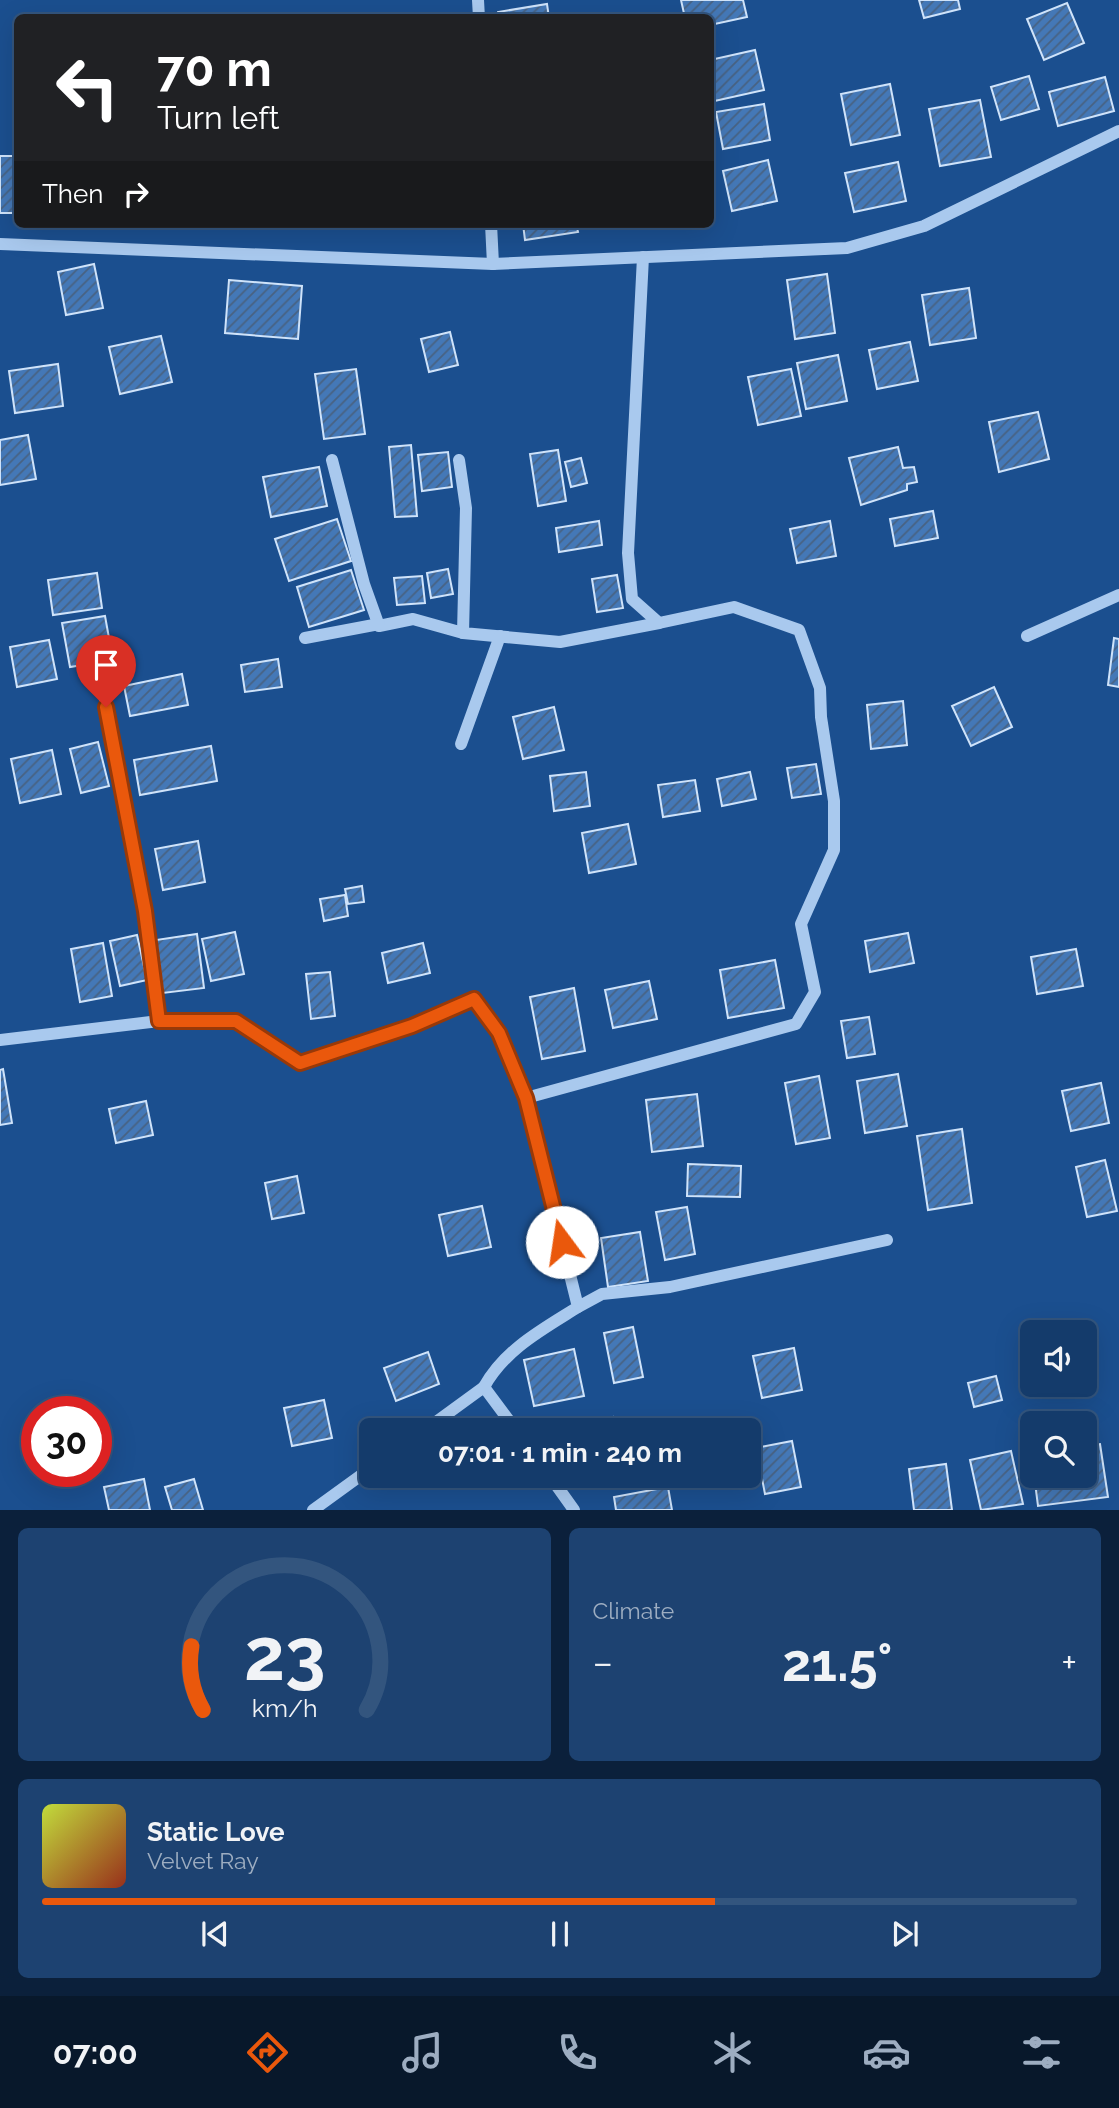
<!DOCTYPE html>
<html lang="en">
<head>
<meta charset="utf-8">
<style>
	body { margin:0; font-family:Raleway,sans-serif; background:#1d4271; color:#f1f3f6; height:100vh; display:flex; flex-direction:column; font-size:26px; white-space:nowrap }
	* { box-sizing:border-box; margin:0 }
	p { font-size:23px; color:#9dadc1 }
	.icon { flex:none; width:38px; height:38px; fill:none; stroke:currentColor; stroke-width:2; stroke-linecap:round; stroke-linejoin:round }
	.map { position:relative; height:1510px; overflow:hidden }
	.side { display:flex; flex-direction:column; gap:18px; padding:18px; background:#0b203b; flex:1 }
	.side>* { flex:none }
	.hud { position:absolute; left:14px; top:14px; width:700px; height:214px; border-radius:10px; box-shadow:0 7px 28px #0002,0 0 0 2px #33557e; background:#202124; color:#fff; overflow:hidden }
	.tools { position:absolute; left:1020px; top:1320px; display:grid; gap:14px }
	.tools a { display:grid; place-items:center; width:77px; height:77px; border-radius:10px; background:#143b6b; box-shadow:0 7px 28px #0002,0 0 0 2px #33557e; font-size:35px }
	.speed { position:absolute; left:21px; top:1396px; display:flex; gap:14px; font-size:35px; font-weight:700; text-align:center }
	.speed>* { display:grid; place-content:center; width:91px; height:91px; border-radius:50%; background:#143b6b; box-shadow:0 7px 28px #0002,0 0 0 2px #33557e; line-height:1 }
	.speed .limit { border:10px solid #d22; background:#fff; color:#111 }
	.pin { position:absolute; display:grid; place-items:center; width:60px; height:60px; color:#fff; margin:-72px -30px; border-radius:50% 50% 50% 0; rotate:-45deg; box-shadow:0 0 7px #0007 }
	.pin .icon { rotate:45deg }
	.me { position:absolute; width:77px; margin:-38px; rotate:346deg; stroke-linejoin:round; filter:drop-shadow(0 0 5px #0008) }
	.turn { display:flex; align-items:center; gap:24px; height:147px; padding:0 28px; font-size:32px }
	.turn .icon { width:91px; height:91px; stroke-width:2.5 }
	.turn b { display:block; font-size:49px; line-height:60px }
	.then { display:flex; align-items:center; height:66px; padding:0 28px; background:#0003; gap:14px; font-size:26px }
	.big { font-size:52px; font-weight:700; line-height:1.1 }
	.side .widget { flex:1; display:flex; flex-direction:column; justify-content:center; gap:10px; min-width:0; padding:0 24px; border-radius:10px; background:#1d4271 }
	.side .dial { align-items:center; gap:0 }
	.dial svg { height:182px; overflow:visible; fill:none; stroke:#33557e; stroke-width:7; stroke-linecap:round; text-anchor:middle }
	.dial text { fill:#f1f3f6; stroke:none }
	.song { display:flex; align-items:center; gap:21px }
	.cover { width:84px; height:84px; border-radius:10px; background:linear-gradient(135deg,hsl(70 70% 55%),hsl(10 70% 35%)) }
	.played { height:7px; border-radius:4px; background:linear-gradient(90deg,#ea580c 65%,#33557e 65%) }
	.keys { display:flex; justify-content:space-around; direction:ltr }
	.heat { display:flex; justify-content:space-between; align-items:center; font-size:38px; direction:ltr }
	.side .tiles { flex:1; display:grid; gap:18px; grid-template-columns:1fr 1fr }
	.widget:last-child { grid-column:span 2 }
	.trip { position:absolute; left:359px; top:1418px; width:402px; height:70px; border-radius:10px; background:#143b6b; box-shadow:0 7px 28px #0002,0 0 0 2px #33557e; font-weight:700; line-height:70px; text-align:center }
	.dock { display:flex; height:112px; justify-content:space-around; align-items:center; background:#08182b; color:#9dadc1 }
	.dock .icon { width:49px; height:49px }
	.dock .on { color:#ea580c }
	.dock b { font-size:32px; color:#f1f3f6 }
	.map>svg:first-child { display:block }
	.building { fill:url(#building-hatch); stroke:#cfe3fa; stroke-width:2 }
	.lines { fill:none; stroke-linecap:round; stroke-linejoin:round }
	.minor { stroke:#a9c9ee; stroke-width:12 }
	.route-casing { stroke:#983908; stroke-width:18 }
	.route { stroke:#ea580c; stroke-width:12 }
</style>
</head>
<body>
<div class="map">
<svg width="1119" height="1510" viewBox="0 0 1119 1510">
	<defs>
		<pattern id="building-hatch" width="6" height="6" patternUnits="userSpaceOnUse" patternTransform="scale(1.75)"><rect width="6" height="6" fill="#4478b7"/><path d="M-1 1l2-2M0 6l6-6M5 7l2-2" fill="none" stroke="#486282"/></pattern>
	</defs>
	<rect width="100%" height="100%" fill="#1b4f8f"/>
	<g class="building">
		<polygon points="681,0 743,0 747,17 710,25 710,18 685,18"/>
		<polygon points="919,0 958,0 960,9 924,18"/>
		<polygon points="1067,3 1084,43 1044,60 1027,19"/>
		<polygon points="547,4 549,18 498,18 498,12"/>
		<polygon points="755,50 764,90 710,102 710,60"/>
		<polygon points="1029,76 1039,109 1001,120 991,87"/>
		<polygon points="1105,77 1114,111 1058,126 1049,92"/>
		<polygon points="890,84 900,135 851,145 841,94"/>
		<polygon points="980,100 991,157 940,166 929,109"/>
		<polygon points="764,104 770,140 723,149 716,112"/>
		<rect x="0" y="156" width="18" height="57"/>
		<polygon points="768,160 777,201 732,211 723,171"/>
		<polygon points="898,162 906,201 854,212 845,173"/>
		<polygon points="523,224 576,224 578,232 525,240"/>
		<polygon points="94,264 103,308 66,315 58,272"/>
		<polygon points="827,274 835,333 795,339 787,280"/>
		<polygon points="229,280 302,286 298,339 225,333"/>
		<polygon points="969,288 976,338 930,345 922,295"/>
		<polygon points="450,332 458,365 429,372 421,339"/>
		<polygon points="161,336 172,382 120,394 109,347"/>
		<polygon points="910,342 918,381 877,389 869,350"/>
		<polygon points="838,355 847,401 806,409 797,363"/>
		<polygon points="58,364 63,406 15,413 9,371"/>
		<polygon points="356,369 365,434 324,439 315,374"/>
		<polygon points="791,369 801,416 758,425 748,377"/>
		<polygon points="1038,412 1049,459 999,472 989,422"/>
		<polygon points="28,435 36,479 0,485 0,440"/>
		<polygon points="411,445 417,516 395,517 389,447"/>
		<polygon points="898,447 903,468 914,467 917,482 907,484 907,490 861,505 849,458"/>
		<polygon points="558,450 566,501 538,506 530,454"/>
		<polygon points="448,452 452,487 422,491 418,455"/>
		<polygon points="581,458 587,483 571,487 565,462"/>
		<polygon points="319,467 327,506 271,517 263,477"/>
		<polygon points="933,511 938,538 895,546 890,519"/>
		<polygon points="337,519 351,561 289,581 275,539"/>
		<polygon points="599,521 602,545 559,552 556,528"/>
		<polygon points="830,521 836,556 797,563 790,529"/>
		<polygon points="448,569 453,594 431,598 427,573"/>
		<polygon points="351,570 364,610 309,627 297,587"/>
		<polygon points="97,573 102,608 53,615 48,580"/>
		<polygon points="617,575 623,608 597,612 592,579"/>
		<polygon points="422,576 425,603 397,605 394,578"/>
		<polygon points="105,616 113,660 70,667 62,623"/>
		<polygon points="1114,638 1119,639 1119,687 1108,685"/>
		<polygon points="49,640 57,679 17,687 10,647"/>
		<polygon points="278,659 282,687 245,692 241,665"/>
		<polygon points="182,674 188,705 130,716 124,686"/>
		<polygon points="994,687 1012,727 971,746 952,706"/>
		<polygon points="903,701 907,745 871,749 867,705"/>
		<polygon points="554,707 564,750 523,759 513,717"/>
		<polygon points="98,742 109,786 81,793 70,749"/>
		<polygon points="211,746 217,781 140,795 134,760"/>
		<polygon points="52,750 61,794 20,803 11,759"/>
		<polygon points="816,764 821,794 792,798 787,768"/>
		<polygon points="586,772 590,806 554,811 550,776"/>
		<polygon points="750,772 756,799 722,806 717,779"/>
		<polygon points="695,780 700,811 663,817 658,785"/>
		<polygon points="628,824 636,864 589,873 582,833"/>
		<polygon points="198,841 205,882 163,890 155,849"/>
		<polygon points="362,886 364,902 348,904 345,889"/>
		<polygon points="345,895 348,916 324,921 320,899"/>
		<polygon points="235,932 244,974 211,981 202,939"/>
		<polygon points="908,933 914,963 870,972 865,941"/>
		<polygon points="197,934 204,988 163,993 156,940"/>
		<polygon points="137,935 147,980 120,986 110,941"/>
		<polygon points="103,943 112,996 80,1002 71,949"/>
		<polygon points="423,943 430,973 388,983 382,953"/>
		<polygon points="1076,949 1083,986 1037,994 1031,957"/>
		<polygon points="775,960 784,1008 728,1018 720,970"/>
		<polygon points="330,972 335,1016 311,1019 306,974"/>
		<polygon points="649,981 657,1019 613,1028 605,990"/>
		<polygon points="574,988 585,1051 542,1059 530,997"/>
		<polygon points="869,1017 875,1054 847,1058 841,1021"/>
		<polygon points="3,1069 12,1123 0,1125 0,1070"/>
		<polygon points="898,1074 907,1126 865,1133 857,1081"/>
		<polygon points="819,1076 830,1138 796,1144 785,1083"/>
		<polygon points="1101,1083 1109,1123 1071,1131 1062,1091"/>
		<polygon points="697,1094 703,1146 652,1152 646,1100"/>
		<polygon points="146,1101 153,1135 116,1143 109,1109"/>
		<polygon points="962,1129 972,1203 928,1210 917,1136"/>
		<polygon points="1105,1160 1117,1211 1087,1217 1076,1167"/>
		<polygon points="688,1164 741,1166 740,1197 687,1196"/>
		<polygon points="297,1176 304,1213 272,1219 265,1183"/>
		<polygon points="482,1206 491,1247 448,1256 439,1215"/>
		<polygon points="687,1207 695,1254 665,1260 656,1212"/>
		<polygon points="640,1232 648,1281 608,1287 601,1238"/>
		<polygon points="633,1327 643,1377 614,1383 604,1333"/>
		<polygon points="794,1348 802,1390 762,1398 753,1356"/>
		<polygon points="574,1349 584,1396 534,1406 524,1360"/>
		<polygon points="428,1352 439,1384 396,1401 384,1368"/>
		<polygon points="996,1376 1002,1400 974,1407 968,1383"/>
		<polygon points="324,1400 332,1438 292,1446 284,1408"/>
		<polygon points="613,1417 616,1430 566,1430 566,1426"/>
		<polygon points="792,1441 801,1487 765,1494 756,1448"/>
		<polygon points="1100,1444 1108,1497 1038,1506 1034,1475 1085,1475 1085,1446"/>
		<polygon points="1011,1451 1023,1504 981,1510 970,1460"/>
		<polygon points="946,1464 952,1510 914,1510 909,1469"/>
		<polygon points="144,1479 150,1510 109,1510 104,1487"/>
		<polygon points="194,1479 203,1510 172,1510 165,1487"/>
		<polygon points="668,1487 672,1510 616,1510 614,1497"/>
	</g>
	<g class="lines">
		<g class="minor">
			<polyline points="478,0 479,18"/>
			<polyline points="491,224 493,264"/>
			<polyline points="0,244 493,264 847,248 924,226 1119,131"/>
			<polyline points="332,460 364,584 379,626 413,619 463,633"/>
			<polyline points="459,460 466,508 463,633 560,642 659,623"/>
			<polyline points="1027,636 1119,595"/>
			<polyline points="305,638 379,624"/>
			<polyline points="104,689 108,725 145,911 159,1021"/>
			<polyline points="461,744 500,636"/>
			<path d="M0,1040L159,1021H236L300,1063L412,1026L474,999L499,1033L526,1098L578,1307C543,1329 505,1349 484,1387"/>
			<polyline points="526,1098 796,1024 815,992 801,924 834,850 834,801 821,717 820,688 799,630 734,607 659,623 632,599 628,553 643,257"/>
			<polyline points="578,1307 602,1294 670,1287 887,1240"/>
			<polyline points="425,1430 484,1387 516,1430"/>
			<polyline points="549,1475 574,1510"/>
			<polyline points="313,1510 371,1468"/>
		</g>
	</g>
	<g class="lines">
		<defs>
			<polyline id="route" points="106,707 145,911 159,1021 236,1021 300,1063 412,1026 474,999 499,1033 526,1098 562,1242"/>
		</defs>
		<use href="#route" class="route-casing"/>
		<use href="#route" class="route"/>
	</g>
</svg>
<div class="tools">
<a><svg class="icon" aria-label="sound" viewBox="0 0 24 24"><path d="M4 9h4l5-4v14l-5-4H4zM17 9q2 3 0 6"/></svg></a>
<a><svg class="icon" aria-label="search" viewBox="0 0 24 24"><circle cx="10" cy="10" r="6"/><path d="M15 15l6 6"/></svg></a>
</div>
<div class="speed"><div class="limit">30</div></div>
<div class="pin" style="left:106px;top:707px;background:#d93025"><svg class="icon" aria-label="arrive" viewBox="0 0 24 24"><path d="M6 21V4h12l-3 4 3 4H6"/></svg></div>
<svg class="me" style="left:562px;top:1242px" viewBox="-20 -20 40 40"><circle r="19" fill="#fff"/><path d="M0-13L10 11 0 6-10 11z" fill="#ea580c"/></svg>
<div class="trip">07:01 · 1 min · 240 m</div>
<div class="hud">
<div class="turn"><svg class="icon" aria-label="left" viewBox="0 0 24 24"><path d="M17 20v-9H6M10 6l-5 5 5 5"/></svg><div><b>70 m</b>Turn left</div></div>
<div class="then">Then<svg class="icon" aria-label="right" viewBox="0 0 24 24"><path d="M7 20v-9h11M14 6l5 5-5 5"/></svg></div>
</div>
</div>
<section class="side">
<div class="tiles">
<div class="widget dial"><svg viewBox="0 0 100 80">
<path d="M14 69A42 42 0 1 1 86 69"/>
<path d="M14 69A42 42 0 0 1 9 41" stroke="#ea580c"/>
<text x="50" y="56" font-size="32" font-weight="700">23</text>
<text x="50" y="72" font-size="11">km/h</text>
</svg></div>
<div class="widget"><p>Climate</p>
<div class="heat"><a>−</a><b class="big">21.5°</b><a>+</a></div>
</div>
<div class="widget">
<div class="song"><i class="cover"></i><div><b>Static Love</b><p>Velvet Ray</p></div></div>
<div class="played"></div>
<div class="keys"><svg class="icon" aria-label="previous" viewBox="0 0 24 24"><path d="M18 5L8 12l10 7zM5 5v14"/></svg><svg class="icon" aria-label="pause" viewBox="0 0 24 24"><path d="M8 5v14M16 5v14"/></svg><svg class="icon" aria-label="next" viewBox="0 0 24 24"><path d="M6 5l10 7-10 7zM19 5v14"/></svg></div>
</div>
</div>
</section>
<nav class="dock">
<b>07:00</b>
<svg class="icon on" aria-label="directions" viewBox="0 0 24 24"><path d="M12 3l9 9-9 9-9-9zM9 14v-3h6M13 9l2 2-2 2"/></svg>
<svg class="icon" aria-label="music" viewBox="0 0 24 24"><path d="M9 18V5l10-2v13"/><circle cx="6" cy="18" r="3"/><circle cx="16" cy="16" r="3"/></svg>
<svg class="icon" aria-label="phone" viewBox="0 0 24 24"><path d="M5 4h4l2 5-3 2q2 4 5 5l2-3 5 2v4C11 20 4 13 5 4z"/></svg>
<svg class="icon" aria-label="climate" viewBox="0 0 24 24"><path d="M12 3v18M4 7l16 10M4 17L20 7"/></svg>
<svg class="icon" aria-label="car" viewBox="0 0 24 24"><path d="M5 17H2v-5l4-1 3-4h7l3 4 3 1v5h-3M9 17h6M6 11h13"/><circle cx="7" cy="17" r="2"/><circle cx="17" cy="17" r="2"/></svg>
<svg class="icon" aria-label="filters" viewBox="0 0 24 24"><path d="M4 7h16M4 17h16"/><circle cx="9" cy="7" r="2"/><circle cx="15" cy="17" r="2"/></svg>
</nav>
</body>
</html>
